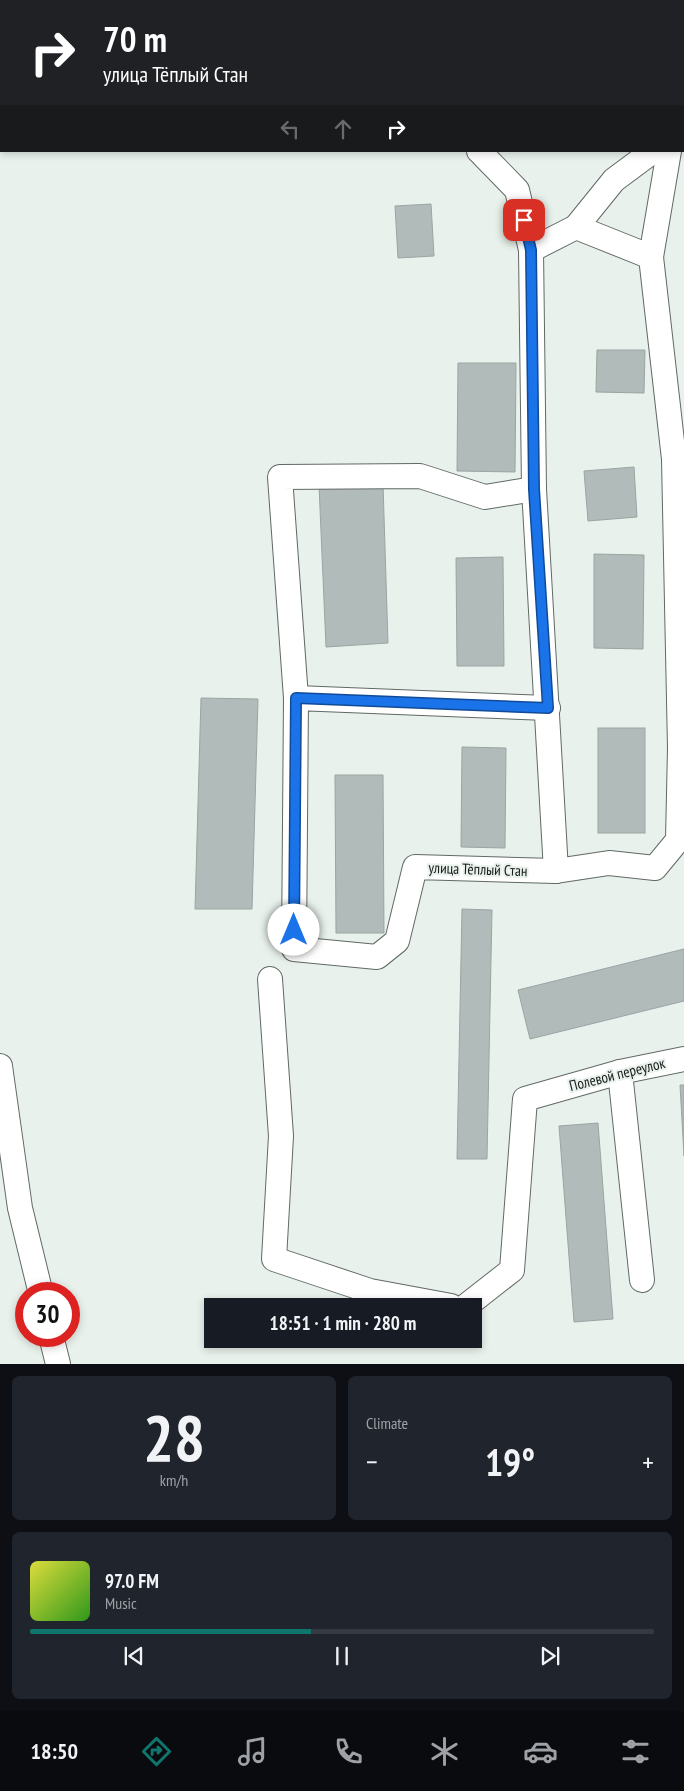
<!DOCTYPE html>
<html lang="en">
<head>
<meta charset="utf-8">
<style>
	body { margin:0; font-family:"PT Sans Narrow",sans-serif; background:#20242c; color:#f1f3f6; height:100vh; display:flex; flex-direction:column; font-size:19px; white-space:nowrap }
	* { box-sizing:border-box; margin:0 }
	p { font-size:16px; color:#9ea1a6 }
	.icon { flex:none; width:28px; height:28px; fill:none; stroke:currentColor; stroke-width:2; stroke-linecap:round; stroke-linejoin:round }
	.map { position:relative; height:1364px; overflow:hidden }
	.details { display:flex; flex-direction:column; gap:12px; padding:12px; background:#0d0f14; flex:1 }
	.details>* { flex:none }
	.guide { position:absolute; left:0px; top:0px; width:685px; height:152px; box-shadow:0 2px 8px #0003; background:#202124; color:#fff; overflow:hidden }
	.speed { position:absolute; left:15px; top:1282px; display:flex; gap:10px; font-size:25px; font-weight:700; text-align:center }
	.speed>* { display:grid; place-content:center; width:65px; height:65px; border-radius:50%; background:#171b24; box-shadow:0 2px 8px #0003; line-height:1 }
	.speed .limit { border:8px solid #d22; background:#fff; color:#111 }
	.pin { position:absolute; display:grid; place-items:center; width:42px; height:42px; color:#fff; margin:-21px; border-radius:10px; box-shadow:0 2px 8px #0006 }
	.me { position:absolute; width:55px; margin:-28px; rotate:0deg; stroke-linejoin:round; filter:drop-shadow(0 0 4px #0008) }
	.turn { display:flex; align-items:center; gap:18px; height:105px; padding:0 20px; font-size:22px }
	.turn .icon { width:65px; height:65px; stroke-width:2.5 }
	.turn b { display:block; font-size:35px; line-height:42px }
	.lanes { display:flex; align-items:center; height:48px; padding:0 20px; background:#0003; justify-content:center; gap:25px; direction:ltr }
	.lanes .off { opacity:.35 }
	.big { font-size:38px; font-weight:700; line-height:1.1 }
	.details .card { flex:1; display:flex; flex-direction:column; justify-content:center; gap:8px; min-width:0; padding:0 18px; border-radius:8px; background:#20242c }
	.details .dial { align-items:center; gap:0 }
	.dial b { font-size:65px; line-height:1 }
	.song { display:flex; align-items:center; gap:15px }
	.cover { width:60px; height:60px; border-radius:8px; background:linear-gradient(135deg,hsl(60 70% 55%),hsl(110 70% 35%)) }
	.played { height:5px; border-radius:2px; background:linear-gradient(90deg,#0f766e 45%,#363941 45%) }
	.keys { display:flex; justify-content:space-around; direction:ltr }
	.heat { display:flex; justify-content:space-between; align-items:center; font-size:28px; direction:ltr }
	.details .tiles { flex:1; display:grid; gap:12px; grid-template-columns:1fr 1fr }
	.card:last-child { grid-column:span 2 }
	.trip { position:absolute; left:204px; top:1298px; width:278px; height:50px; border-radius:0px; background:#171b24; box-shadow:0 2px 8px #0003; font-weight:700; line-height:50px; text-align:center }
	.menu { display:flex; height:80px; justify-content:space-around; align-items:center; background:#090b0e; color:#9ea1a6 }
	.menu .icon { width:35px; height:35px }
	.menu .active { color:#0f766e }
	.menu b { font-size:22px; color:#f1f3f6 }
	.map>svg:first-child { display:block }
	.building { fill:#b1bbba; stroke:#9aa5a3 }
	.lines { fill:none; stroke-linecap:round; stroke-linejoin:round }
	.minor-casing { stroke:#616964; stroke-width:26 }
	.minor { stroke:#fff; stroke-width:24 }
	.route-casing { stroke:#114b97; stroke-width:12 }
	.route { stroke:#1a73e8; stroke-width:9 }
	.labels { text-anchor:middle; dominant-baseline:central; stroke-width:4; stroke-linejoin:round; paint-order:stroke }
	.street-label { font-size:15px; fill:#171b19; stroke:#e8f1eb }
</style>
</head>
<body>
<div class="map">
<svg width="684" height="1364" viewBox="0 0 684 1364">
	<rect width="100%" height="100%" fill="#e8f1eb"/>
	<g class="building">
		<polygon points="431,204 434,256 398,258 395,206"/>
		<polygon points="597,350 645,350 644,393 596,392"/>
		<polygon points="458,363 516,363 515,472 457,471"/>
		<polygon points="634,467 637,517 588,521 584,471"/>
		<polygon points="383,484 388,643 326,647 319,485"/>
		<polygon points="594,554 644,555 643,649 594,648"/>
		<polygon points="503,557 504,666 457,666 456,558"/>
		<polygon points="201,698 258,699 252,909 195,909"/>
		<rect x="598" y="728" width="47" height="105"/>
		<polygon points="462,747 506,748 505,848 461,847"/>
		<polygon points="335,775 383,775 384,933 336,933"/>
		<polygon points="462,909 492,910 487,1159 457,1159"/>
		<polygon points="684,949 684,1001 530,1039 518,990"/>
		<polygon points="680,1085 684,1085 684,1156"/>
		<polygon points="598,1123 613,1319 574,1322 559,1126"/>
	</g>
	<g class="lines">
		<defs>
			<g id="minor">
				<polyline points="348,0 349,1"/>
				<polyline points="479,151 517,190 531,250 534,489 556,871"/>
				<polyline points="576,227 614,180 653,151"/>
				<polyline points="531,250 576,227 651,257 669,151"/>
				<polyline points="296,698 280,477 420,476 485,497 534,489"/>
				<polyline points="548,708 296,698 294,949 377,957 397,941 415,867 556,871 609,863 655,868 678,840 680,748 674,459 651,257"/>
				<polyline points="270,979 281,1136 274,1259 370,1291 451,1306"/>
				<polyline points="0,1066 20,1208 41,1294"/>
				<polyline points="620,1072 642,1280"/>
				<polyline points="466,1306 512,1270 525,1099 620,1072 684,1059"/>
				<polyline points="51,1336 58,1364"/>
			</g>
		</defs>
		<use href="#minor" class="minor-casing"/>
		<use href="#minor" class="minor"/>
	</g>
	<g class="lines">
		<defs>
			<polyline id="route" points="294,930 296,698 548,708 534,489 531,250 524,220"/>
		</defs>
		<use href="#route" class="route-casing"/>
		<use href="#route" class="route"/>
	</g>
	<g class="labels">
		<g class="street-label">
			<text transform="translate(478 869) rotate(2)">улица Тёплый Стан</text>
			<text transform="translate(617 1074) rotate(-14)">Полевой переулок</text>
		</g>
	</g>
</svg>
<div class="speed"><div class="limit">30</div></div>
<div class="pin" style="left:524px;top:220px;background:#d93025"><svg class="icon" aria-label="arrive" viewBox="0 0 24 24"><path d="M6 21V4h12l-3 4 3 4H6"/></svg></div>
<svg class="me" style="left:294px;top:930px" viewBox="-20 -20 40 40"><circle r="19" fill="#fff"/><path d="M0-13L10 11 0 6-10 11z" fill="#1a73e8"/></svg>
<div class="trip">18:51 · 1 min · 280 m</div>
<div class="guide">
<div class="turn"><svg class="icon" aria-label="right" viewBox="0 0 24 24"><path d="M7 20v-9h11M14 6l5 5-5 5"/></svg><div><b>70 m</b>улица Тёплый Стан</div></div>
<div class="lanes"><svg class="icon off" aria-label="left" viewBox="0 0 24 24"><path d="M17 20v-9H6M10 6l-5 5 5 5"/></svg><svg class="icon off" aria-label="ahead" viewBox="0 0 24 24"><path d="M12 20V5M6 11l6-6 6 6"/></svg><svg class="icon" aria-label="right" viewBox="0 0 24 24"><path d="M7 20v-9h11M14 6l5 5-5 5"/></svg></div>
</div>
</div>
<section class="details">
<div class="tiles">
<div class="card dial"><b>28</b><p>km/h</p></div>
<div class="card"><p>Climate</p>
<div class="heat"><a>−</a><b class="big">19°</b><a>+</a></div>
</div>
<div class="card">
<div class="song"><i class="cover"></i><div><b>97.0 FM</b><p>Music</p></div></div>
<div class="played"></div>
<div class="keys"><svg class="icon" aria-label="previous" viewBox="0 0 24 24"><path d="M18 5L8 12l10 7zM5 5v14"/></svg><svg class="icon" aria-label="pause" viewBox="0 0 24 24"><path d="M8 5v14M16 5v14"/></svg><svg class="icon" aria-label="next" viewBox="0 0 24 24"><path d="M6 5l10 7-10 7zM19 5v14"/></svg></div>
</div>
</div>
</section>
<nav class="menu">
<b>18:50</b>
<svg class="icon active" aria-label="directions" viewBox="0 0 24 24"><path d="M12 3l9 9-9 9-9-9zM9 14v-3h6M13 9l2 2-2 2"/></svg>
<svg class="icon" aria-label="music" viewBox="0 0 24 24"><path d="M9 18V5l10-2v13"/><circle cx="6" cy="18" r="3"/><circle cx="16" cy="16" r="3"/></svg>
<svg class="icon" aria-label="phone" viewBox="0 0 24 24"><path d="M5 4h4l2 5-3 2q2 4 5 5l2-3 5 2v4C11 20 4 13 5 4z"/></svg>
<svg class="icon" aria-label="climate" viewBox="0 0 24 24"><path d="M12 3v18M4 7l16 10M4 17L20 7"/></svg>
<svg class="icon" aria-label="car" viewBox="0 0 24 24"><path d="M5 17H2v-5l4-1 3-4h7l3 4 3 1v5h-3M9 17h6M6 11h13"/><circle cx="7" cy="17" r="2"/><circle cx="17" cy="17" r="2"/></svg>
<svg class="icon" aria-label="filters" viewBox="0 0 24 24"><path d="M4 7h16M4 17h16"/><circle cx="9" cy="7" r="2"/><circle cx="15" cy="17" r="2"/></svg>
</nav>
</body>
</html>
